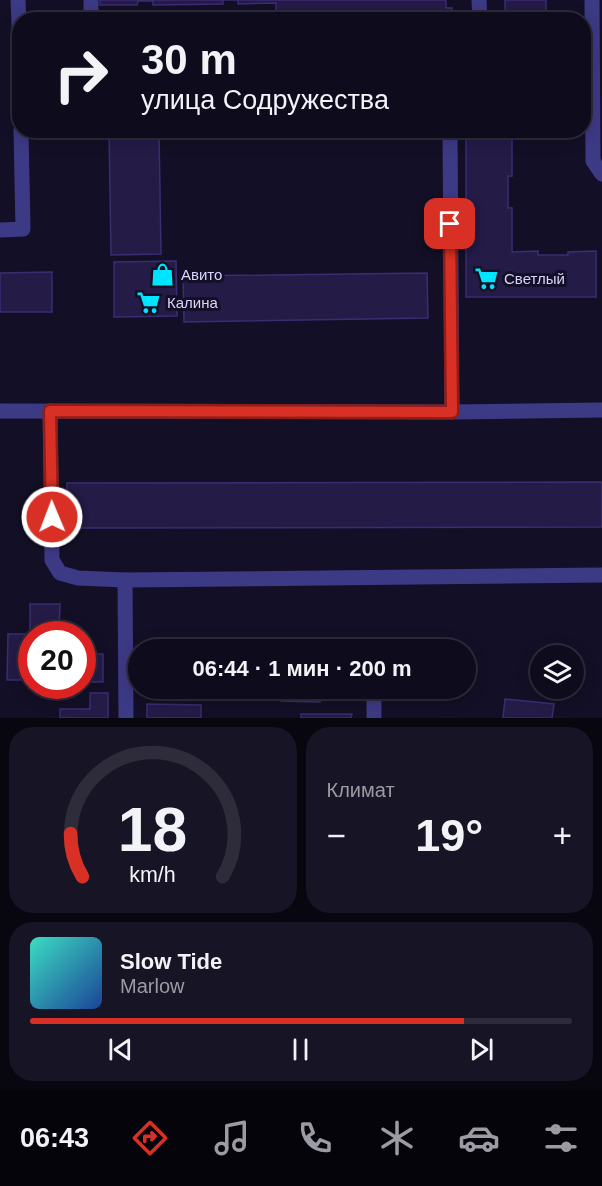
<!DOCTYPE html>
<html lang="ru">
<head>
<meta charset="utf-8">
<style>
	body { margin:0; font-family:Helvetica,sans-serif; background:#171425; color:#f1f3f6; height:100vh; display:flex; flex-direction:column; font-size:22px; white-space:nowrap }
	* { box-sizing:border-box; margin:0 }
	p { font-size:20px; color:#9b9ba3 }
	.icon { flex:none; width:33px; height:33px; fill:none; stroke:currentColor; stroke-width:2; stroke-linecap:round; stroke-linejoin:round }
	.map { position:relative; height:718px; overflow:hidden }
	.details { display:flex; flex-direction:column; gap:9px; padding:9px; background:#08060f; flex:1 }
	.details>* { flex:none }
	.guide { position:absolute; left:12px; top:12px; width:579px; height:126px; border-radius:24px; box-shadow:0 3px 15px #0003,0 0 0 2px #2e2b3b; background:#0e0b1c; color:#f1f3f6; overflow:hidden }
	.buttons { position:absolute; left:530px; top:645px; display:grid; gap:12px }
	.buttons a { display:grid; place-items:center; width:54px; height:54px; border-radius:50%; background:#0e0b1c; box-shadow:0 3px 15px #0003,0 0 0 2px #2e2b3b; font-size:30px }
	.speed { position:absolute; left:18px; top:621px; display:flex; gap:12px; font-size:30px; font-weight:700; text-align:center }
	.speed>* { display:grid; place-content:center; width:78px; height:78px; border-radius:50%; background:#0e0b1c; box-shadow:0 3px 15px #0003,0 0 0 2px #2e2b3b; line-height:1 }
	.speed .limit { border:9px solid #d22; background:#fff; color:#111 }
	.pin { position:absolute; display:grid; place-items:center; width:51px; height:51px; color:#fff; margin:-26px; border-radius:12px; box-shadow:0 3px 9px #0006 }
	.me { position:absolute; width:66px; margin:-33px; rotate:359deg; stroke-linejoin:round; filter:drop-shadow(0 0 4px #0008) }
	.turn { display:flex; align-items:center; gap:21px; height:126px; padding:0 30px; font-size:27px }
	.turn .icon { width:78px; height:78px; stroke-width:2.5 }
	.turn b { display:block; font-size:42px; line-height:51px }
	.big { font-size:45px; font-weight:700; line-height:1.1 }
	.details .tile { flex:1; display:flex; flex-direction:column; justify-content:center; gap:9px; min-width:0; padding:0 21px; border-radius:24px; background:#171425 }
	.details .dial { align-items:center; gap:0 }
	.dial svg { height:156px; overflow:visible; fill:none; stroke:#2e2b3b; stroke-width:7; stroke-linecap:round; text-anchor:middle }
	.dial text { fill:#f1f3f6; stroke:none }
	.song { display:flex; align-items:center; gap:18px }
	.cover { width:72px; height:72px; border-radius:9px; background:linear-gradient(135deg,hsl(170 70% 55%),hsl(220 70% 35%)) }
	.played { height:6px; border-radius:3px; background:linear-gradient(90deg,#d93025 80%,#2e2b3b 80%) }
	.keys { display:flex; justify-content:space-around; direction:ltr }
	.heat { display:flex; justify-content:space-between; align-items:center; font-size:33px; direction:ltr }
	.details .tiles { flex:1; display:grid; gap:9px; grid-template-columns:1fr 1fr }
	.tile:last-child { grid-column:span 2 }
	.trip { position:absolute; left:128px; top:639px; width:348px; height:60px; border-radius:30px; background:#0e0b1c; box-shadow:0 3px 15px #0003,0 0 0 2px #2e2b3b; font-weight:700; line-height:60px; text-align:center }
	.tabs { display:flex; height:96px; justify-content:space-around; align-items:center; background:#06040b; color:#9b9ba3 }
	.tabs .icon { width:42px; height:42px }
	.tabs .on { color:#d93025 }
	.tabs b { font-size:27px; color:#f1f3f6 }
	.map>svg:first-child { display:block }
	.building { fill:#241b47; stroke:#3b2d73; stroke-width:1.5 }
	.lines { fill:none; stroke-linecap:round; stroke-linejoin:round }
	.minor { stroke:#3d3a85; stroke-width:15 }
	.route-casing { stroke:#8d1f18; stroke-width:15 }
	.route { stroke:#d93025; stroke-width:10 }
	.labels { text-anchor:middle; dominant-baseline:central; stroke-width:6; stroke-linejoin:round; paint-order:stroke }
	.poi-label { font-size:15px; fill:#d9d4ff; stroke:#130f26; text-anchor:start }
</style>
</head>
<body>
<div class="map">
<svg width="602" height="718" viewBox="0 0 602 718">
	<rect width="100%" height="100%" fill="#130f26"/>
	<g class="building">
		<polygon points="100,0 446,0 446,8 452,8 452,20 276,20 276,3 238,4 238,0 223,0 223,4 153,5 153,1 138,1 137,5 100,5"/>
		<polygon points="505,0 546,0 546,11 551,11 551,20 505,20"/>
		<polygon points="109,130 159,130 161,254 111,255"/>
		<polygon points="466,130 512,130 512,176 508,176 508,208 512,208 512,252 538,251 538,255 568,255 568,252 596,251 596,297 466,297"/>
		<polygon points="176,261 177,316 114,317 114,262"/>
		<polygon points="52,272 52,312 0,312 0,273"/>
		<polygon points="427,273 428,318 184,322 183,276"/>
		<polygon points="602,482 602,527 67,528 67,483"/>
		<polygon points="30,604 60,604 59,630 30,630"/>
		<polygon points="8,634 46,634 32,634 32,680 7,680"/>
		<rect x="82" y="654" width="21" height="28"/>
		<polygon points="281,688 320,688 320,702 281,701"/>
		<polygon points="90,693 108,693 108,718 60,718 60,709 90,709"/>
		<polygon points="505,699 554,704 552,718 503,718"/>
		<polygon points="147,704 201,705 201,718 147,718"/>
		<polygon points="301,714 352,714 351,718 301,718"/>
	</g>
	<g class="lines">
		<g class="minor">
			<polyline points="18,0 20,49"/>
			<polyline points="91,0 91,20"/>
			<polyline points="479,0 480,20"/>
			<polyline points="592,0 593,161 602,174"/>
			<polyline points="450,130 452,412"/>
			<polyline points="0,230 23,229 21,130"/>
			<polyline points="0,411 452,412 602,410"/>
			<polyline points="50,411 52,560 60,573 78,578 125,580 602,575"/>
			<polyline points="125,580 126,718"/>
			<polyline points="374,688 374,718"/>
		</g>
	</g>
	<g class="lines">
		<defs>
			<polyline id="route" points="52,517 50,411 452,412 450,224"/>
		</defs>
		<use href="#route" class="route-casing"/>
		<use href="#route" class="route"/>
	</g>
	<defs>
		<symbol id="shop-bare" viewBox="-9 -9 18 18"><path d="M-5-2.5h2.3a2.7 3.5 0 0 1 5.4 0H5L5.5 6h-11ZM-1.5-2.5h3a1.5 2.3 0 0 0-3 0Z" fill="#00e5ff" stroke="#130f26" stroke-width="2.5" paint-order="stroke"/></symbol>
		<symbol id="supermarket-bare" viewBox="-9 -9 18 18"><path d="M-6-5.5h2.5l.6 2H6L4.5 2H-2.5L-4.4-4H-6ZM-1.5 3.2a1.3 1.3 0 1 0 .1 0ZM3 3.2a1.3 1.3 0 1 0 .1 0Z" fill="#00e5ff" stroke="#130f26" stroke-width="2.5" paint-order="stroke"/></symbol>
	</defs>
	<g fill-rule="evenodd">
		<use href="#shop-bare" x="146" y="258" width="33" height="33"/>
		<use href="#supermarket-bare" x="470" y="262" width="33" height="33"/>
		<use href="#supermarket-bare" x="132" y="286" width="33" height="33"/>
	</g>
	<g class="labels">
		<g class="poi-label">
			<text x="181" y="274">Авито</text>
			<text x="504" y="278">Светлый</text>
			<text x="167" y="302">Калина</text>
		</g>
	</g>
</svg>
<div class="buttons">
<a><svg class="icon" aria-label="layers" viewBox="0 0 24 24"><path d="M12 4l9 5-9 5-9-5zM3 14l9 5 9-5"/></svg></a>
</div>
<div class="speed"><div class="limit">20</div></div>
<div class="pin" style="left:450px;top:224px;background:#d93025"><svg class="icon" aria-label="arrive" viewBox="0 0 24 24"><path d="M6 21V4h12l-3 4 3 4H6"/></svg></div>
<svg class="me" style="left:52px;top:517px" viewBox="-20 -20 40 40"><circle r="17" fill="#d93025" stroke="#fff" stroke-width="3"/><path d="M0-11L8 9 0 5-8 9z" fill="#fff"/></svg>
<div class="trip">06:44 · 1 мин · 200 m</div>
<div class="guide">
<div class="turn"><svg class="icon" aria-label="right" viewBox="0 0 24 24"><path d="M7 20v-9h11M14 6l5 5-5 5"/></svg><div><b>30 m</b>улица Содружества</div></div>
</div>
</div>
<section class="details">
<div class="tiles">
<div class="tile dial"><svg viewBox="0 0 100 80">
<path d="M14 69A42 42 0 1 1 86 69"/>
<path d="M14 69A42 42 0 0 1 8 47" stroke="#d93025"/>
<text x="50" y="56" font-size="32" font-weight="700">18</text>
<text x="50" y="72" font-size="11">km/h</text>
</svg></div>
<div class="tile"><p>Климат</p>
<div class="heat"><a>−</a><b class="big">19°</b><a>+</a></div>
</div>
<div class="tile">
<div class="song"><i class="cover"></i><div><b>Slow Tide</b><p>Marlow</p></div></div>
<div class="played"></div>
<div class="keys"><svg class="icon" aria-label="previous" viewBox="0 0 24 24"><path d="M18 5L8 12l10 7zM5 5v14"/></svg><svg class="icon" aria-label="pause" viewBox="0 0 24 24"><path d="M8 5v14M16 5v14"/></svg><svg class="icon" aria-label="next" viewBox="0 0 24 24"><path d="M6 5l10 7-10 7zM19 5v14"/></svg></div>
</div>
</div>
</section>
<nav class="tabs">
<b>06:43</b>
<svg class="icon on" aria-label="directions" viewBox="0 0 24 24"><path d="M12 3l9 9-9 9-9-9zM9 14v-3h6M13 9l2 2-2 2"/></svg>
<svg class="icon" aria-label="music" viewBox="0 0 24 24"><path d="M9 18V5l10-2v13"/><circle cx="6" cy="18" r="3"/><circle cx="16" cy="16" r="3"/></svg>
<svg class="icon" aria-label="phone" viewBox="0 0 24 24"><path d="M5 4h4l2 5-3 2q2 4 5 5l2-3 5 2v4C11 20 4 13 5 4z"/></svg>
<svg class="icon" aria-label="climate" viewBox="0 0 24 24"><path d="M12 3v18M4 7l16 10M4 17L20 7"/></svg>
<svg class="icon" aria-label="car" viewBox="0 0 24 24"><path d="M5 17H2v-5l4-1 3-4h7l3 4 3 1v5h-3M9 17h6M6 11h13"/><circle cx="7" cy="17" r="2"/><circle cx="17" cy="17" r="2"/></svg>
<svg class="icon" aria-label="filters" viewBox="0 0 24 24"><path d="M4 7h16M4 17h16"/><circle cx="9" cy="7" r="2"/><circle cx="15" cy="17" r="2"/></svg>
</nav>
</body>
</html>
